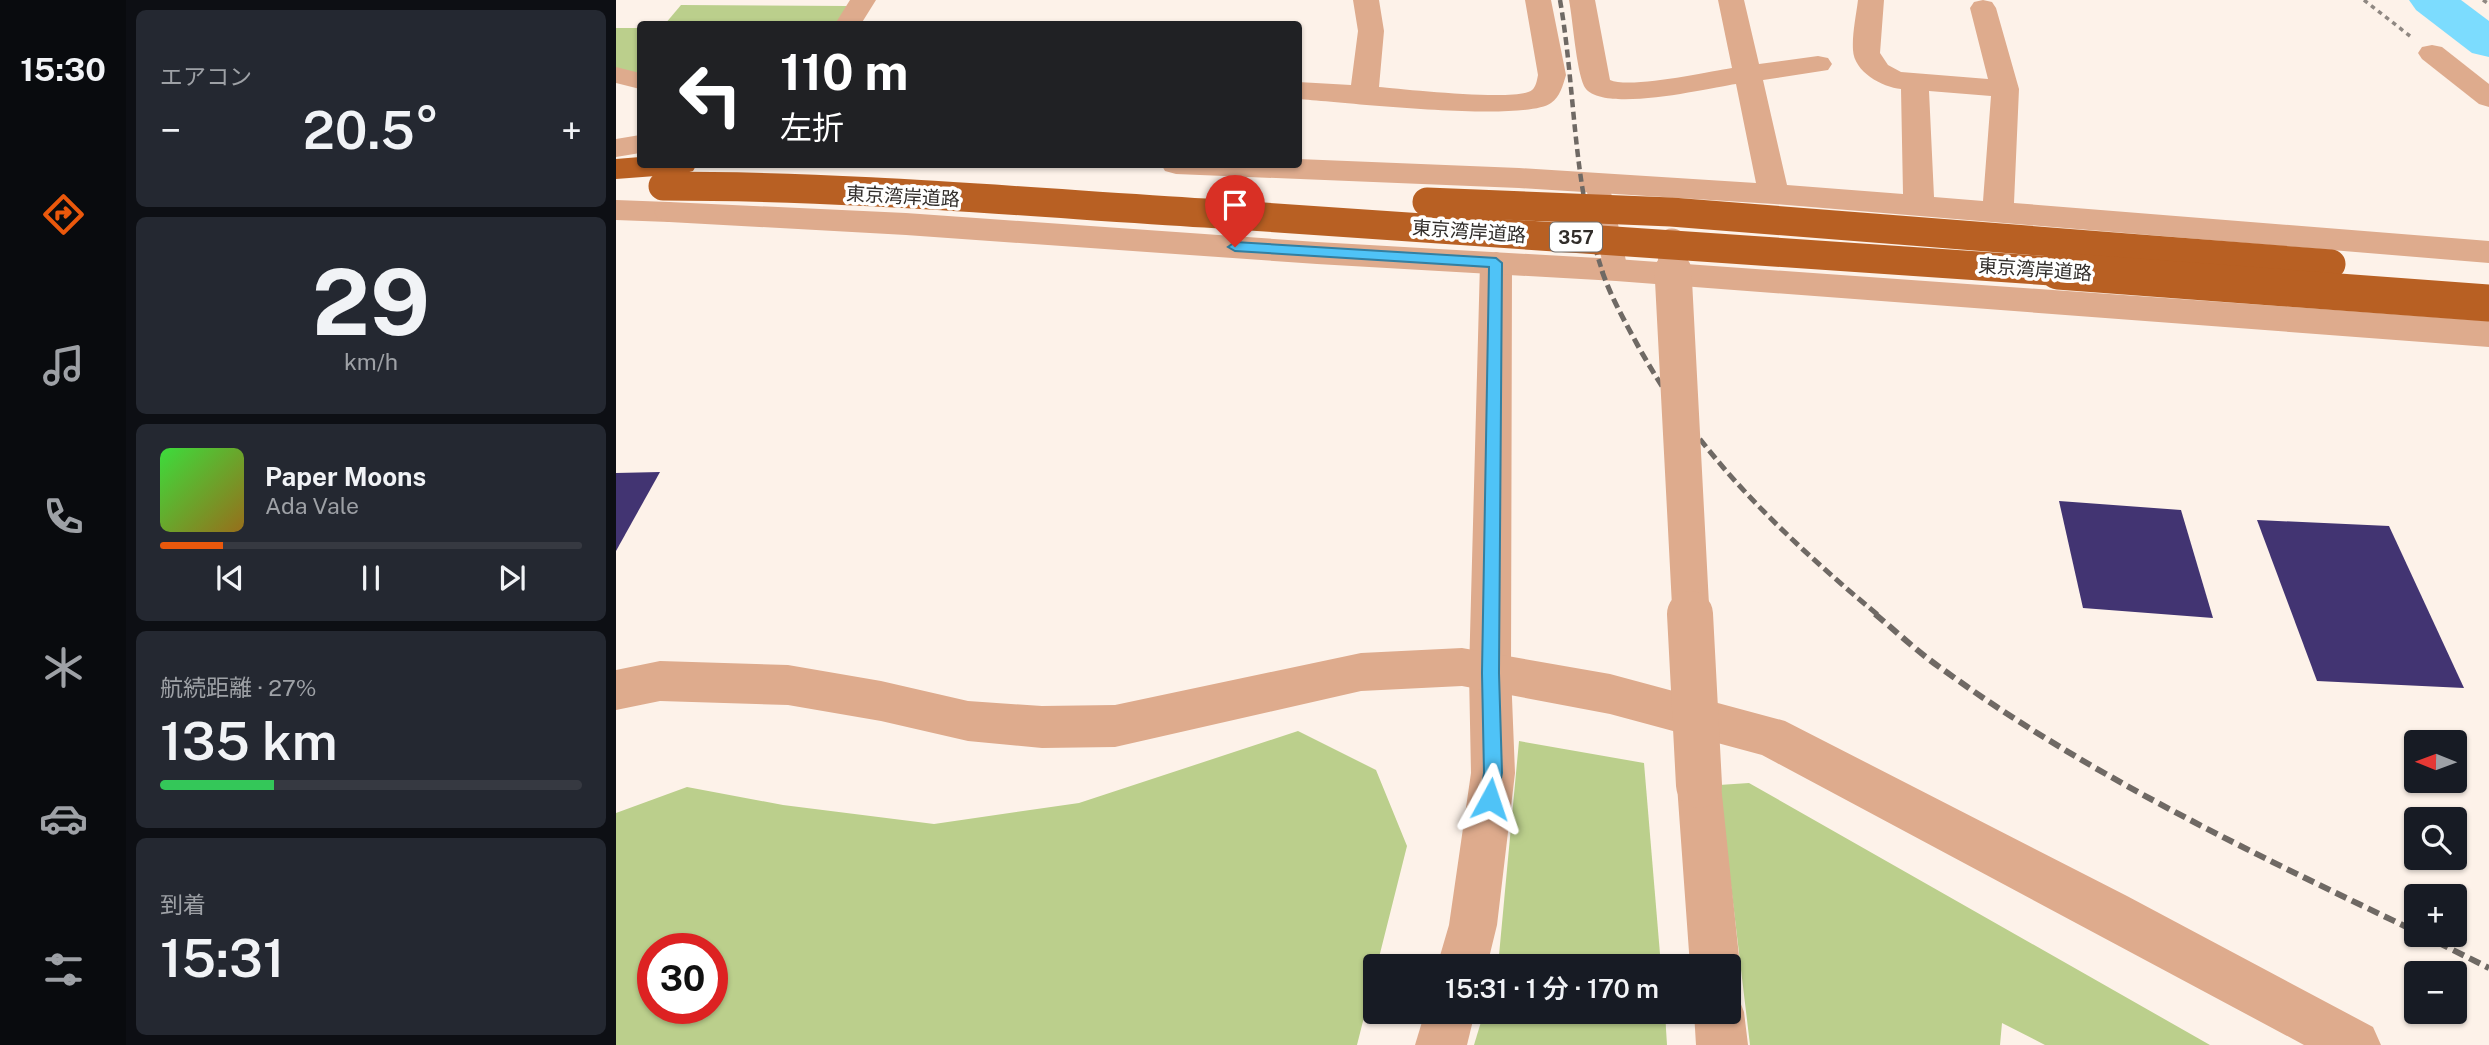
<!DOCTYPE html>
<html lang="ja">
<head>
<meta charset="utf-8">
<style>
	body { margin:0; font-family:"Public Sans","Noto Sans JP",sans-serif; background:#242831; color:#f1f3f6; height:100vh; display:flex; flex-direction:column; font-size:26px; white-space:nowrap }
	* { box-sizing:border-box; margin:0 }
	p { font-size:23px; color:#9ea1a6 }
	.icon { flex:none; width:38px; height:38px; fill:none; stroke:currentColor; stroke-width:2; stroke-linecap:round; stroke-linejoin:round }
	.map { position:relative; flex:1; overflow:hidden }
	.sheet { display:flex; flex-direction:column; gap:10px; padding:10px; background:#0d0f14; width:490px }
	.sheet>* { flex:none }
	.guide { position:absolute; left:21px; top:21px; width:665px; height:147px; border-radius:7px; box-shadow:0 2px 5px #0004; background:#202124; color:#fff; overflow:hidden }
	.needle { width:46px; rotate:271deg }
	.fabs { position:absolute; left:1788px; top:730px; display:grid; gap:14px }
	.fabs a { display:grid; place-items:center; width:63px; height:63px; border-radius:7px; background:#171b24; box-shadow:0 2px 5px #0004; font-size:35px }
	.speed { position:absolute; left:21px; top:933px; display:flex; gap:14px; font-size:35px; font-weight:700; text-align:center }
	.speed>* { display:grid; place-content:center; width:91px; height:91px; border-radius:50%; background:#171b24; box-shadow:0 2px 5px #0004; line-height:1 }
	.speed .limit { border:10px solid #d22; background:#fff; color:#111 }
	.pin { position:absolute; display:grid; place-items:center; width:60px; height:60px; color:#fff; margin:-72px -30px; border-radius:50% 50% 50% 0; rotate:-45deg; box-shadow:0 0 7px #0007 }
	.pin .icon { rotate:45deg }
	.me { position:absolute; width:77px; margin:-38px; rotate:5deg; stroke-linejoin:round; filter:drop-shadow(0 0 5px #0008) }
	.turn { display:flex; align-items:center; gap:24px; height:147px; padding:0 28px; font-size:32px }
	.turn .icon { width:91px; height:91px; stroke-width:2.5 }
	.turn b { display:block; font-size:49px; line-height:60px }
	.big { font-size:52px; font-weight:600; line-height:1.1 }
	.sheet .widget { flex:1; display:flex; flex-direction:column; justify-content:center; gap:10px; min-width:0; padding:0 24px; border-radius:10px; background:#242831 }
	.sheet .dial { align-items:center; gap:0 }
	.dial b { font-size:91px; line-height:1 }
	.song { display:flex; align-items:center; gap:21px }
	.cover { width:84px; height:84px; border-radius:10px; background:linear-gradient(135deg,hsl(120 70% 55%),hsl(40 70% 35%)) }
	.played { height:7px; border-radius:4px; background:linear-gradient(90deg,#ea580c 15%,#363941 15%) }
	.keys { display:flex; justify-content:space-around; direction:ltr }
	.heat { display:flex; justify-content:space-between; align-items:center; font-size:38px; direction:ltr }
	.charge { height:10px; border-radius:5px; background:linear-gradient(90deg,#34c759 27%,#363941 0) }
	.trip { position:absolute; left:747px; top:954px; width:378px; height:70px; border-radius:7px; background:#171b24; box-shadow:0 2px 5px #0004; font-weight:600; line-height:70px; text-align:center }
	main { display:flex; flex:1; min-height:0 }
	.dock { display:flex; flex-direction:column; width:126px; justify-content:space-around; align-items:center; background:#090b0e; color:#9ea1a6 }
	.dock .icon { width:49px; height:49px }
	.dock .on { color:#ea580c }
	.dock b { font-size:32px; color:#f1f3f6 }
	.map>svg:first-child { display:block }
	.green { fill:#bbcf8c; fill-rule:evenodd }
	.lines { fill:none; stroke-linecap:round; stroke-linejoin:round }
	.river { fill:#7cdcfe; fill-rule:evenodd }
	.building { fill:#423472 }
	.path { stroke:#8f8882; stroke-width:3.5; stroke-dasharray:4.5 4.5; stroke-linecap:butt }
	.pedestrian { fill:#deab8d; fill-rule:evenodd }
	.minor { fill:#deab8d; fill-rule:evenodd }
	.tertiary { fill:#deab8d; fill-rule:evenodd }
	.trunk { fill:#b86023; fill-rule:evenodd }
	.rail-far2 { stroke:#6f6964; stroke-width:4.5; stroke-dasharray:8 4.5; stroke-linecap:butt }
	.rail-far1 { stroke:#6f6964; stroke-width:5; stroke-dasharray:10 5; stroke-linecap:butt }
	.rail { stroke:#6f6964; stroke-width:6; stroke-dasharray:12 6; stroke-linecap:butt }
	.tertiary-bridge-far2 { stroke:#deab8d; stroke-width:29 }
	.tertiary-bridge-far1 { stroke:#deab8d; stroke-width:37 }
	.tertiary-bridge { stroke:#deab8d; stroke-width:46 }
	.trunk-bridge-far1 { stroke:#b86023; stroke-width:29 }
	.trunk-bridge { stroke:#b86023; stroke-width:37 }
	.route { fill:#4fc3f7; stroke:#337fa1; stroke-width:2 }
	.labels { text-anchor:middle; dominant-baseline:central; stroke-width:7; stroke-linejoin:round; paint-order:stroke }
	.shield { fill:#fff; stroke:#6f6c6a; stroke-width:2 }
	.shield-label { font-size:18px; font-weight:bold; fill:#312d2a }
	.street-label { font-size:19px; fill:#312d2a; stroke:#fff }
</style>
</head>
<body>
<main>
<nav class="dock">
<b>15:30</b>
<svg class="icon on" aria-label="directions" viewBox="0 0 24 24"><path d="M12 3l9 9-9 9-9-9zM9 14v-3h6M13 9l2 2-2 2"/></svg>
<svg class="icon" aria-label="music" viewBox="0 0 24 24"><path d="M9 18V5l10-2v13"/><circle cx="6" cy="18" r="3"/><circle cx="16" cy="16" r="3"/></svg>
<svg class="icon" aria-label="phone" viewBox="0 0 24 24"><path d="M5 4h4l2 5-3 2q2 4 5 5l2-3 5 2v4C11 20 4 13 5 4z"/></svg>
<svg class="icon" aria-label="climate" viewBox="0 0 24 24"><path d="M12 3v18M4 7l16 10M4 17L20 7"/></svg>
<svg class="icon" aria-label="car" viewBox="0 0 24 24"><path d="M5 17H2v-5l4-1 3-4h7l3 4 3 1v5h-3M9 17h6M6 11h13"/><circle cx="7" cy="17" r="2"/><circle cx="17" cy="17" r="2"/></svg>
<svg class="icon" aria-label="filters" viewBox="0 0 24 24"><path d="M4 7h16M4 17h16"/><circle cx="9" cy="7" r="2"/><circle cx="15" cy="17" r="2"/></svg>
</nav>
<section class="sheet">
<div class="widget"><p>エアコン</p>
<div class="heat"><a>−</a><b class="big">20.5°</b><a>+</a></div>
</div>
<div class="widget dial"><b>29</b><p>km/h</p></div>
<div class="widget">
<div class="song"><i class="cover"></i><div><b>Paper Moons</b><p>Ada Vale</p></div></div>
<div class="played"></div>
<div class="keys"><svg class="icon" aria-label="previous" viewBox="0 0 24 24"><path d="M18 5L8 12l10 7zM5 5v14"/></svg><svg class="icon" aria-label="pause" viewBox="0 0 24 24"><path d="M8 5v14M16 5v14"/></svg><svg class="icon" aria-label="next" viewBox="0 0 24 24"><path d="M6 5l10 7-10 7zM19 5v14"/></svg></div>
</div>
<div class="widget"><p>航続距離 · 27%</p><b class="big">135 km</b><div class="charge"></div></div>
<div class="widget"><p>到着</p><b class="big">15:31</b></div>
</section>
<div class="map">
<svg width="1873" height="1045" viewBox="0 0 1873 1045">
	<rect width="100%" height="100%" fill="#fdf2e9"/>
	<g class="green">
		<polygon points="65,5 231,6 220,24 49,24"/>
		<polygon points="0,28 24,28 24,75 0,70"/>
		<path d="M682,731L760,770L791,846L741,1045H0V813L71,787L167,805L318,824L463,803ZM37,948H96V1008H37Z"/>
		<polygon points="903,741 1028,763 1045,966 882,966"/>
		<polygon points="1133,783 1594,1045 1429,1045 1386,1023 1384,1045 1134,1045 1103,785"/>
		<polygon points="868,1012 1049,1012 1051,1045 858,1045"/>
	</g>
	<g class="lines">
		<polygon class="river" points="1793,0 1845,0 1873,21 1873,57 1856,53 1800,10"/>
	</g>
	<g class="building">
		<polygon points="44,472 0,551 0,473"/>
		<polygon points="1443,501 1565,510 1597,618 1467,608"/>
		<polygon points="1641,520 1773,526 1848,688 1701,681"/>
	</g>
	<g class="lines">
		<g class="path">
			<polyline points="1748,0 1794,36"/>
			<polyline points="1867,0 1873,4"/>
		</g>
		<polygon class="pedestrian" points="981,175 989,178 993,183 1012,270 1009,276 1000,279 991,276 988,270 969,183 973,178"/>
		<g class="minor">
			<polygon points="234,0 260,0 245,24 219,24"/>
			<path d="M737,0H763L768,31L763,87C786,89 903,102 916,90C920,87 921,80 922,75L909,0H935L950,75C947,85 944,97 935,103C907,123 726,102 682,99V82L735,85L742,31Z"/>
			<path d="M953,0H979L994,80C1014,89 1091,72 1116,68L1102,0H1128L1143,64L1202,56L1212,58L1216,64L1212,70L1147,80L1171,185L1287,194L1285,89C1266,87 1238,72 1237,50C1236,34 1240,16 1242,0H1268L1264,53L1272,65L1285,72L1372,79L1354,8L1358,2L1367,0L1376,2L1380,8L1403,89L1398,203L1873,241V263L1158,204L903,188L560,174L549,171L545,164H682V159L903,168L1140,183L1120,84C1092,88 983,115 968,86C960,68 957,21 953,0ZM1313,91L1375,96L1367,201L1318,197Z"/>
			<polygon points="1816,45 1826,47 1873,84 1873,107 1863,104 1806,59 1802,53 1806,47"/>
			<polygon points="0,67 24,73 24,89 0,83"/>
			<polygon points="24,135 24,153 0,157 0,139"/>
			<polygon points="0,200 53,202 64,205 68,212 64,219 53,222 0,220"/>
			<polygon points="880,252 891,255 896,263 895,673 899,773 881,925 871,966 821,966 833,925 855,773 853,673 864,263 869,255"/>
			<polygon points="809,1012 859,1012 851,1045 799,1045"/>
		</g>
		<g class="tertiary">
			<polygon points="53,202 290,213 701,242 1000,259 1873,321 1873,347 1000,281 701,264 290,235 53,222 42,219 38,212 42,205"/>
			<polygon points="846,648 994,674 1169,721 1511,896 1757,1027 1765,1045 1688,1045 1146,755 994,714 846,686 745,691 499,747 426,748 352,741 265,721 172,705 44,701 0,710 0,670 44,661 172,665 265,681 352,701 426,706 499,705 745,653"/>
			<polygon points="1083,763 1099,769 1105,785 1124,966 1116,983 1113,985 1113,966 1074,966 1061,785 1067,769"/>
			<polygon points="1113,991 1121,994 1128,1012 1132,1045 1080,1045 1078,1012 1113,1012"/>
		</g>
		<polygon class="trunk" points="24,157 24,164 81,164 77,171 66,174 0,179 0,159"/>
		<path class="rail-far2" d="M944,0C960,92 956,184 987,273"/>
		<path class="rail-far1" d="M986,271C995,297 1008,320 1021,344C1081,454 1167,536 1262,615"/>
		<g class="rail">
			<path d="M1259,614C1282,633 1304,654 1329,671C1475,777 1639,854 1801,932"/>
			<polyline points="1805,934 1873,968"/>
		</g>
		<polyline class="tertiary-bridge-far2" points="1056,243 1057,273"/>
		<polyline class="tertiary-bridge-far1" points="1057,271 1075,615"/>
		<polyline class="tertiary-bridge" points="1074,614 1083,785"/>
		<g class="trunk-bridge-far1">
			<path d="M47,186C228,186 409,202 589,213C881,232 1173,252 1465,273"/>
			<polyline points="811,202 1055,212 1715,264"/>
		</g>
		<polyline class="trunk-bridge" points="1442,271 1873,303"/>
	</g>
	<polygon class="route" points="619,242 880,258 886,263 883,673 886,773 880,805 874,808 867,805 864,799 868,773 866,673 873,267 619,251 612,247"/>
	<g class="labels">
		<rect class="shield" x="934" y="222.5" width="52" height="29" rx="5"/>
		<g class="shield-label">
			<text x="960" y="237">357</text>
		</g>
		<g class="street-label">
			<text transform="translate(287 196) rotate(3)">東京湾岸道路</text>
			<text transform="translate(853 231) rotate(4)">東京湾岸道路</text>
			<text transform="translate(1419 269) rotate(4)">東京湾岸道路</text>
		</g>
	</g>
</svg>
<div class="fabs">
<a><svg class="needle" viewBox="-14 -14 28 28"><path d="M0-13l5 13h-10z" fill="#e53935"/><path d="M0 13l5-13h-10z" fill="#9ea1a6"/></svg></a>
<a><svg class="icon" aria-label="search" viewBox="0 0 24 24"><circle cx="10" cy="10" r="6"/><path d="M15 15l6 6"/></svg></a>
<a>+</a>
<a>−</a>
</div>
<div class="speed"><div class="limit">30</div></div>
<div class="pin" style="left:619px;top:247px;background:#d93025"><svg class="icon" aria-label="arrive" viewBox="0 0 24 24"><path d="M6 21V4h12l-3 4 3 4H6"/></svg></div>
<svg class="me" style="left:874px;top:799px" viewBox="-20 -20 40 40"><path d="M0-17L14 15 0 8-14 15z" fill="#4fc3f7" stroke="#fff" stroke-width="4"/></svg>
<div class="trip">15:31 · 1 分 · 170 m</div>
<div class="guide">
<div class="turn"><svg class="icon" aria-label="left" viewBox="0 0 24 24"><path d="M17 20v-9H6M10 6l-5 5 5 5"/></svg><div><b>110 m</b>左折</div></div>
</div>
</div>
</main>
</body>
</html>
